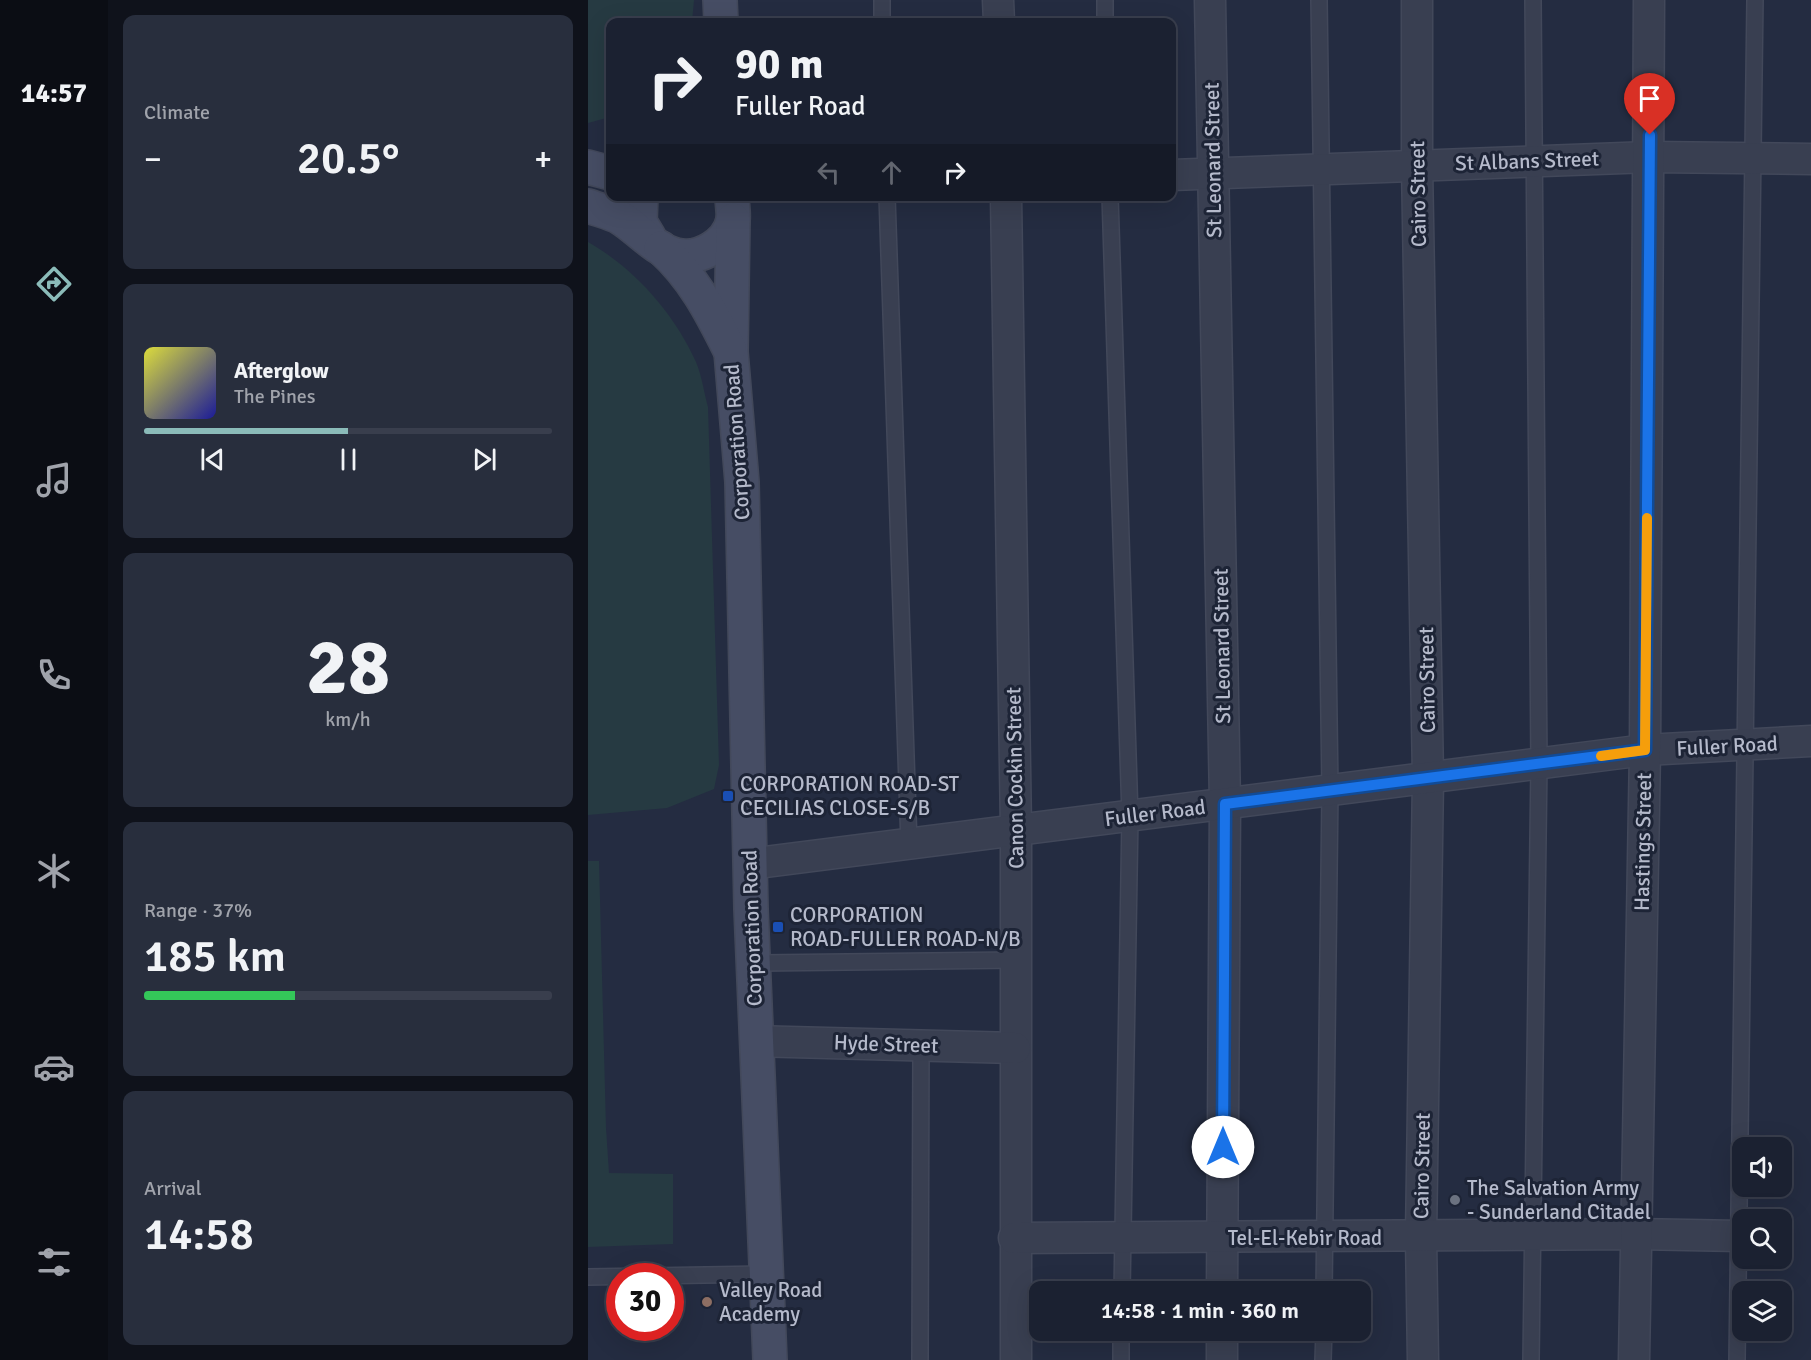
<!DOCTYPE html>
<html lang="en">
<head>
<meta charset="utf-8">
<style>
	body { margin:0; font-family:Signika,sans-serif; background:#282e3d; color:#f1f3f6; height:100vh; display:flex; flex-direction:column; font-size:22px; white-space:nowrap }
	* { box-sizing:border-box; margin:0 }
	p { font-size:20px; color:#a0a3ab }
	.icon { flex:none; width:33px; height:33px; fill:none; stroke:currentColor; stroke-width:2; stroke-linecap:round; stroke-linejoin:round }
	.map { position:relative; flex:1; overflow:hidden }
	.sheet { display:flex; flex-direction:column; gap:15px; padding:15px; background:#0f121b; width:480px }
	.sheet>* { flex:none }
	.hud { position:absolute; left:18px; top:18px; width:570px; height:183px; border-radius:12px; box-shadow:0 6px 24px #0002,0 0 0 2px #393e4d; background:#1b2131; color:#f1f3f6; overflow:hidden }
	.controls { position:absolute; left:1144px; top:1137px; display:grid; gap:12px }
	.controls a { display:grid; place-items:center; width:60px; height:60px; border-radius:12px; background:#1b2131; box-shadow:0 6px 24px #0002,0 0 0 2px #393e4d; font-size:30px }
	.speed { position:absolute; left:18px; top:1263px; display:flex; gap:12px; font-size:30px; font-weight:700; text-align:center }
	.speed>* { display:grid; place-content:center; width:78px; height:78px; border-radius:50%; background:#1b2131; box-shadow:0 6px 24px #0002,0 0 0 2px #393e4d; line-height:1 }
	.speed .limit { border:9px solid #d22; background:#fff; color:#111 }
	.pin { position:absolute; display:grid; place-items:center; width:51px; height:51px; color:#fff; margin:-62px -26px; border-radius:50% 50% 50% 0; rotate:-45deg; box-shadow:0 0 6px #0007 }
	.pin .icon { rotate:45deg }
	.me { position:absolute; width:66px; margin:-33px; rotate:0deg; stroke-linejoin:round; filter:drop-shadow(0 0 4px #0008) }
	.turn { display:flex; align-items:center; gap:21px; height:126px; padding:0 30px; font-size:27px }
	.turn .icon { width:78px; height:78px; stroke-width:2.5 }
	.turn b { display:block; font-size:42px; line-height:51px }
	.lanes { display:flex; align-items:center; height:57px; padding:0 30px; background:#0003; justify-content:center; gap:30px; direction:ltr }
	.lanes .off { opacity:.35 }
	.big { font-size:45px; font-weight:600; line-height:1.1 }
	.sheet .card { flex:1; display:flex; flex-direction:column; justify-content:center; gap:9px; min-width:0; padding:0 21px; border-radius:12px; background:#282e3d }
	.sheet .dial { align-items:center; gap:0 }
	.dial b { font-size:78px; line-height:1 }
	.song { display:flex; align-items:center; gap:18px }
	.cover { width:72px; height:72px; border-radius:9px; background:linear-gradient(135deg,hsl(60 70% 55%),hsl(240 70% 35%)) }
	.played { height:6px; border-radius:3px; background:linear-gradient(90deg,#8bbbb9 50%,#393e4d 50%) }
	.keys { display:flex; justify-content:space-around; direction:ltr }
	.heat { display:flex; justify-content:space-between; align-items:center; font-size:33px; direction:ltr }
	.charge { height:9px; border-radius:4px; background:linear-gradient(90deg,#34c759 37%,#393e4d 0) }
	.trip { position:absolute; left:441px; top:1281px; width:342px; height:60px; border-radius:12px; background:#1b2131; box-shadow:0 6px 24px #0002,0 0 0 2px #393e4d; font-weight:600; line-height:60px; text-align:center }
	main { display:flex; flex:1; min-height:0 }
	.menu { display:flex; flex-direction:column; width:108px; justify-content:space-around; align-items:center; background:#0b0d14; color:#a0a3ab }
	.menu .icon { width:42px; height:42px }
	.menu .current { color:#8bbbb9 }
	.menu b { font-size:27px; color:#f1f3f6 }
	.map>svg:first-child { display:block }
	.green { fill:#263a42 }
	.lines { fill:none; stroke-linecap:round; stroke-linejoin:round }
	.lane-casing { stroke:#42485a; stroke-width:18 }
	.street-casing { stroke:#42485a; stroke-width:33 }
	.secondary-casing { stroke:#42485a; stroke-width:36 }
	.lane { stroke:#393f51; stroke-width:15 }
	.street { stroke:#393f51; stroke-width:30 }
	.secondary { stroke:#464d64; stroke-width:33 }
	.route-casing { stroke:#114b97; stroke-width:15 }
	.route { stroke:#1a73e8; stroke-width:10 }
	.slow { stroke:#f59e0b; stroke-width:10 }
	.transit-dot { fill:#1a4fb4; stroke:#1d2436; stroke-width:2 }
	.worship-dot { fill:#6b7280; stroke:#1d2436; stroke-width:2 }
	.education-dot { fill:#8d6e63; stroke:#1d2436; stroke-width:2 }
	.labels { text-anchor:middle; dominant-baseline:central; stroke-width:6; stroke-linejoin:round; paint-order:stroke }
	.street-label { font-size:21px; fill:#b5bacb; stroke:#1d2436 }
	.poi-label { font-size:21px; fill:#b5bacb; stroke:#1d2436; text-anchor:start }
</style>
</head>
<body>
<main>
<nav class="menu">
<b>14:57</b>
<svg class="icon current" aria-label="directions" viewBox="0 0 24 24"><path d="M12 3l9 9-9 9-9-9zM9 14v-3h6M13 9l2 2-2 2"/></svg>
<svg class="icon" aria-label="music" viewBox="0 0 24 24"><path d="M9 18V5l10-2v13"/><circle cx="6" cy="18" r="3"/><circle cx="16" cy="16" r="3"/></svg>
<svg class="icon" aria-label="phone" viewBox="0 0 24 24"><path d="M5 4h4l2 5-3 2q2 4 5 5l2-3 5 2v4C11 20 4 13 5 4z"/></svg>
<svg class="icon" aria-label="climate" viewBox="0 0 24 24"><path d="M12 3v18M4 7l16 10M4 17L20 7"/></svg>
<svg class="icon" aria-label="car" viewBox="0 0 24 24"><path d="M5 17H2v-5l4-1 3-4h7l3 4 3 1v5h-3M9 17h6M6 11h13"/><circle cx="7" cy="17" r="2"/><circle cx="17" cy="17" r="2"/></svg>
<svg class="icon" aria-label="filters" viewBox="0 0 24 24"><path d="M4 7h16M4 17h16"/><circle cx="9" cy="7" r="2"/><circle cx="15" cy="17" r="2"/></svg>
</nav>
<section class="sheet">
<div class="card"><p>Climate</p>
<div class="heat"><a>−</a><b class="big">20.5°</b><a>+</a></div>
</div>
<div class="card">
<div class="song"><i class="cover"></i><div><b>Afterglow</b><p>The Pines</p></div></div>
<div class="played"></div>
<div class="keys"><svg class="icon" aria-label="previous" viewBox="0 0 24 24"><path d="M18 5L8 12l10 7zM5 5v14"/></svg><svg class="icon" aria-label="pause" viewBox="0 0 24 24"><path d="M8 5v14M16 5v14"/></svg><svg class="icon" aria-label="next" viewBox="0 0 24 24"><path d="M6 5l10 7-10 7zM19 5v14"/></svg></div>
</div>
<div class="card dial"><b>28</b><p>km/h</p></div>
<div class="card"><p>Range · 37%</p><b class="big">185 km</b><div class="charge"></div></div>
<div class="card"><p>Arrival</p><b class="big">14:58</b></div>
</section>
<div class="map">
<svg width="1223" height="1360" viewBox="0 0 1223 1360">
	<rect width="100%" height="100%" fill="#242c41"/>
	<g class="green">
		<polygon points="0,0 106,0 104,22 22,22 22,117 0,123"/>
		<path d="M0,242C46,268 86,313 108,362C114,376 116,393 120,407L131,765L126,789L79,808L0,815Z"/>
		<polygon points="0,861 11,861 18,1128 21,1173 85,1174 85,1244 0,1247"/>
	</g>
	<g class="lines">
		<defs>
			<g id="lane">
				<polyline points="294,0 294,22"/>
				<polyline points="517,0 517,22"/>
				<polyline points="731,0 742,790 736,1292"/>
				<polyline points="299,196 321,844"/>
				<polyline points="522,196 542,816 534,1292"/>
				<polyline points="165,963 428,960"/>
				<polyline points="0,1277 179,1274"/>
				<polyline points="332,1360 333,1045"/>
				<polyline points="533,1360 533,1330"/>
				<polyline points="735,1360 736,1330"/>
				<polyline points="943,1360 951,764 945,0"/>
				<polyline points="1149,1360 1167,0"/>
			</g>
			<g id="street">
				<polyline points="410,0 411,22"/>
				<polyline points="622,0 637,804 634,1292"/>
				<polyline points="829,0 829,165 840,778 833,1237 835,1360"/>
				<polyline points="584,175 1062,157 1223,159"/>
				<polyline points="418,196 428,830 428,1360"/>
				<polyline points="162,864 1057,750 1223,741"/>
				<polyline points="169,1041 427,1048"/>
				<polyline points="426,1238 1047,1234 1152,1236"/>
				<polyline points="634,1360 634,1330"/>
				<polyline points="1046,1360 1057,750 1061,0"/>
			</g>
			<g id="secondary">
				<polyline points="132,0 133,22"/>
				<polyline points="0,167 22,173"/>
				<polyline points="53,196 52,222 61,237"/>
				<path d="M0,206C11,210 25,213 34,219C51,230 68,250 88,255C111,261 140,244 145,220C146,213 144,204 144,196"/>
				<polyline points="145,220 143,352 154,482 163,909 182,1360"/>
				<path d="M73,248C105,277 122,310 141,348"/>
			</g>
		</defs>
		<use href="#lane" class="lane-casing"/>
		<use href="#street" class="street-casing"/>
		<use href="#secondary" class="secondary-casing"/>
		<use href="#lane" class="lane"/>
		<use href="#street" class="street"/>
		<use href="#secondary" class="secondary"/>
	</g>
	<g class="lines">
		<defs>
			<polyline id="route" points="635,1147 637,804 1057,750 1062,135"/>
		</defs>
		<use href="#route" class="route-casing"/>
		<use href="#route" class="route"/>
		<polyline class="slow" points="1013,756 1057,750 1059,518"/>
	</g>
	<g class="transit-dot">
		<rect x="134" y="790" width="12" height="12" rx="3"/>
		<rect x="184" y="921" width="12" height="12" rx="3"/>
	</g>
	<circle class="worship-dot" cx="867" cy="1200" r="6"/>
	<circle class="education-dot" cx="119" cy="1302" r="6"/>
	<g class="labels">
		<g class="street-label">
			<text transform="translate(625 160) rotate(-91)">St Leonard Street</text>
			<text transform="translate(939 161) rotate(-2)">St Albans Street</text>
			<text transform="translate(830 194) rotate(-91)">Cairo Street</text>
			<text transform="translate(149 442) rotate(-94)">Corporation Road</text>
			<text transform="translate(634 646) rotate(-91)">St Leonard Street</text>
			<text transform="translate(839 680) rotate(-91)">Cairo Street</text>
			<text transform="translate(1139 746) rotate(-3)">Fuller Road</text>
			<text transform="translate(427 778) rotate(-91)">Canon Cockin Street</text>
			<text transform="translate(567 813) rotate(-7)">Fuller Road</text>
			<text transform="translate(1055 842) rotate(-89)">Hastings Street</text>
			<text transform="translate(164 928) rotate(-92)">Corporation Road</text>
			<text transform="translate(298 1044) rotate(2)">Hyde Street</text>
			<text transform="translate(834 1166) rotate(-89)">Cairo Street</text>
			<text x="717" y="1238">Tel-El-Kebir Road</text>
		</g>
		<g class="poi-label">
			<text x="152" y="784">CORPORATION ROAD-ST<tspan x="152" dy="24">CECILIAS CLOSE-S/B</tspan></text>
			<text x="202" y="915">CORPORATION<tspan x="202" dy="24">ROAD-FULLER ROAD-N/B</tspan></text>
			<text x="879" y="1188">The Salvation Army<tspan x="879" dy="24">- Sunderland Citadel</tspan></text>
			<text x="131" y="1290">Valley Road<tspan x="131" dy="24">Academy</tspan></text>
		</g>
	</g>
</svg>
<div class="controls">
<a><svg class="icon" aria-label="sound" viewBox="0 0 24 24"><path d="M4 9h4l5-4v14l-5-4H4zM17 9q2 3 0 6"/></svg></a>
<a><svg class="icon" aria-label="search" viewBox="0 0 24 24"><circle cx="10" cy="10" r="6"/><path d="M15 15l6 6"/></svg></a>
<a><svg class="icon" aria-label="layers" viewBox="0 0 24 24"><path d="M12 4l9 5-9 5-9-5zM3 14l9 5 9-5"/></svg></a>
</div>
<div class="speed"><div class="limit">30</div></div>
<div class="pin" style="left:1062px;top:135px;background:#d93025"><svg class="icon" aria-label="arrive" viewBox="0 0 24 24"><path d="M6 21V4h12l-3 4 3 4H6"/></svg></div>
<svg class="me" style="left:635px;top:1147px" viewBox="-20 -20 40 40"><circle r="19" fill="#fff"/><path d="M0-13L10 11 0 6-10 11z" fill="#1a73e8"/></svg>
<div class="trip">14:58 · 1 min · 360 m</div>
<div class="hud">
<div class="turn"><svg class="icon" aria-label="right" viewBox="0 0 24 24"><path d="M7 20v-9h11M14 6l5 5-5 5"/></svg><div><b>90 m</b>Fuller Road</div></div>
<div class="lanes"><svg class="icon off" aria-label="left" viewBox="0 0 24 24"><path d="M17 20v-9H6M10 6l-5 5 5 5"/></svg><svg class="icon off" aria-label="ahead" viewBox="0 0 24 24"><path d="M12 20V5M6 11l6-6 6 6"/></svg><svg class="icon" aria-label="right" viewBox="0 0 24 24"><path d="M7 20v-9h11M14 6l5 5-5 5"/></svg></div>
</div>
</div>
</main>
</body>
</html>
